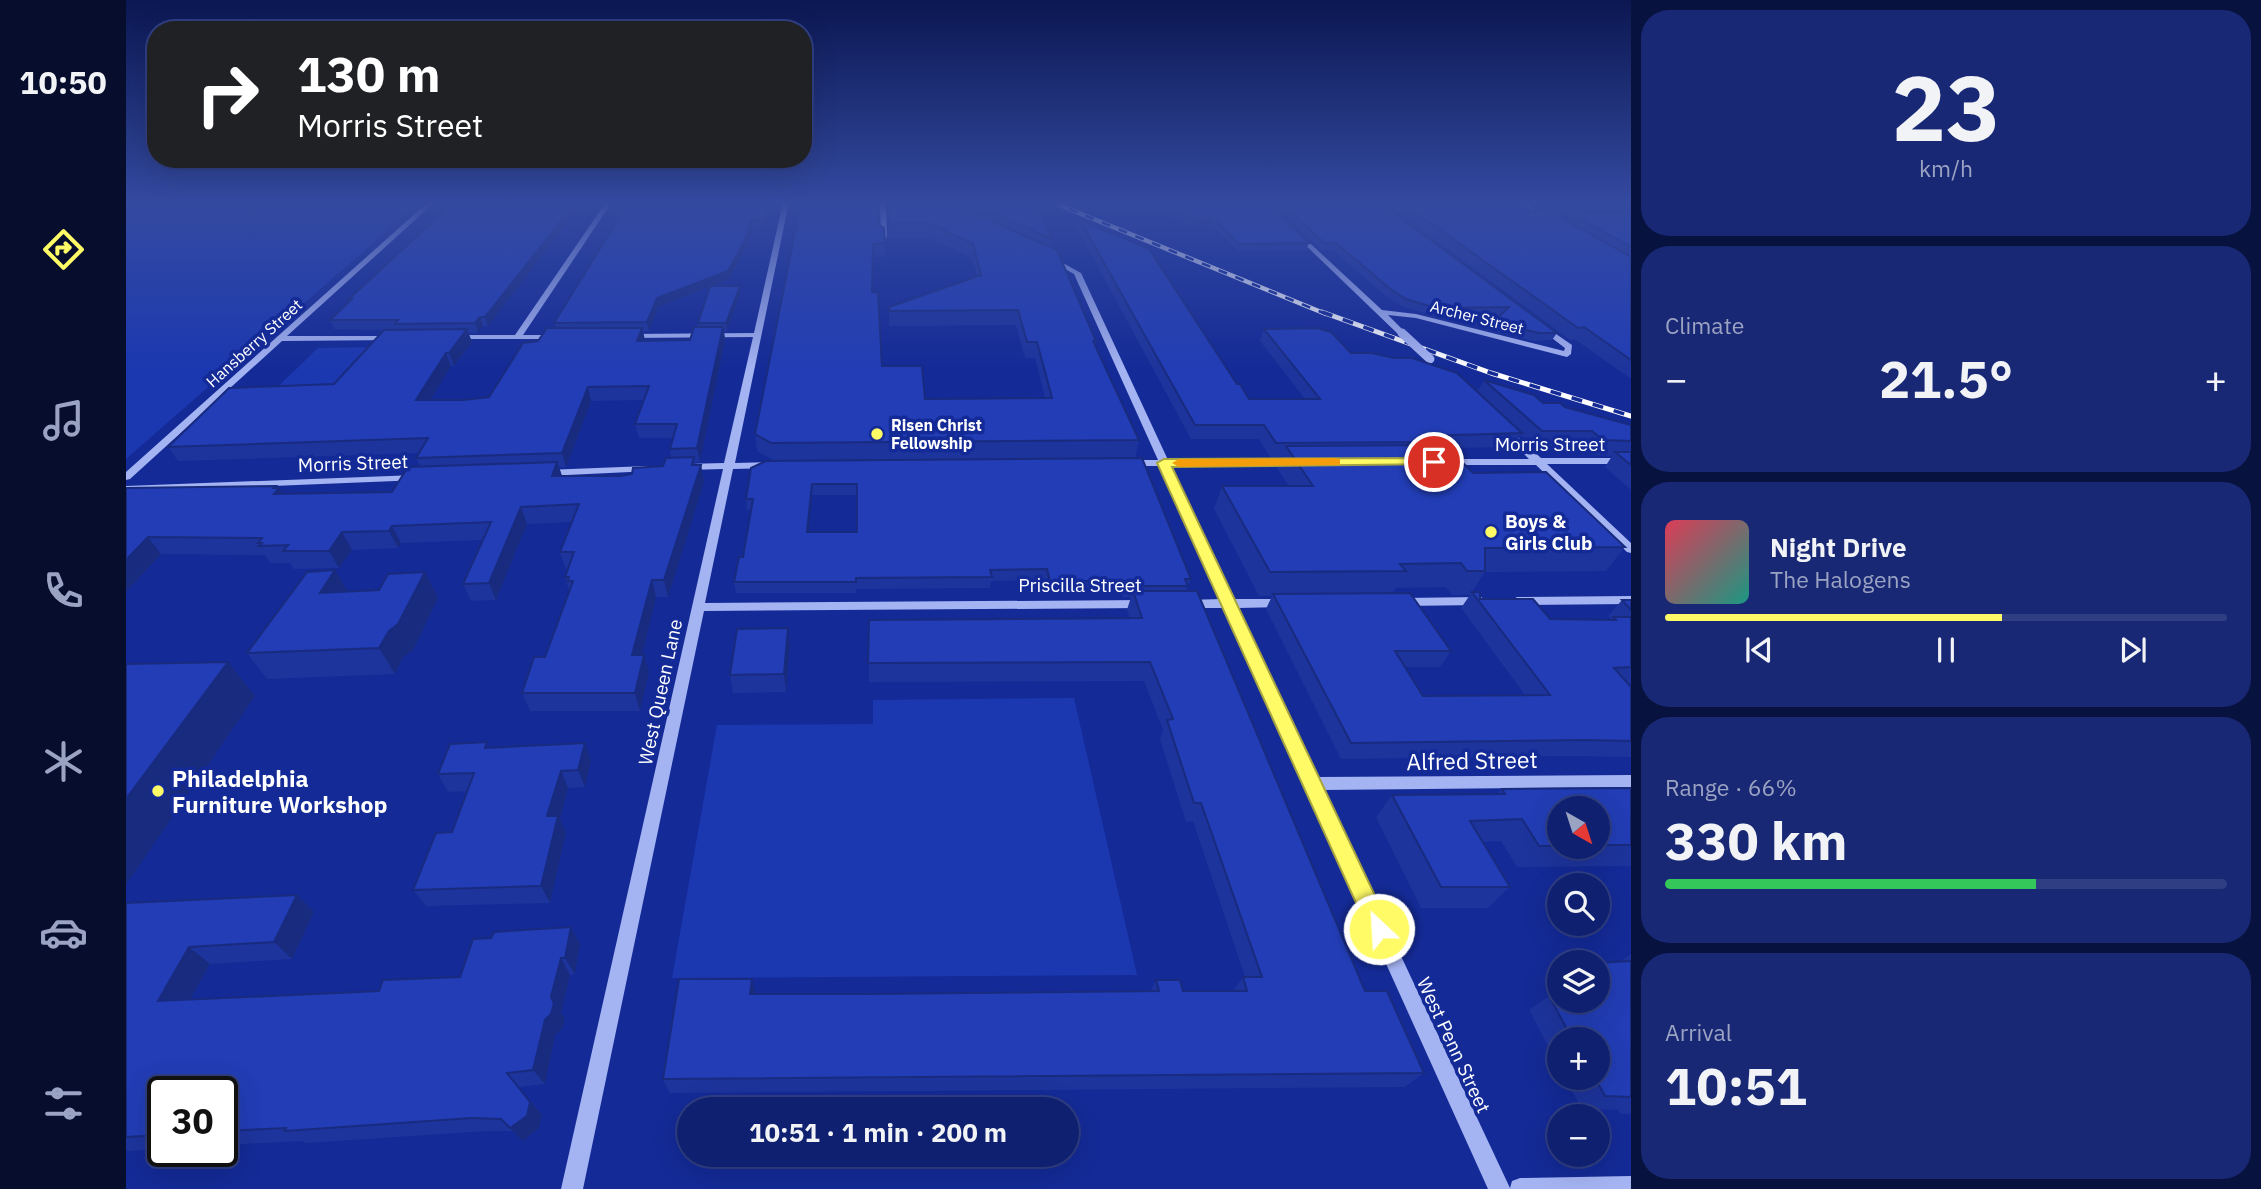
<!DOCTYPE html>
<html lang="en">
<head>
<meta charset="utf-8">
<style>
	body { margin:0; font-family:"IBM Plex Sans",sans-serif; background:#182875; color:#f1f3f6; height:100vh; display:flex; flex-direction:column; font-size:26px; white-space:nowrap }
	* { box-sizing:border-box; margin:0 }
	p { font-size:23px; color:#9ba3c3 }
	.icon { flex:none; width:38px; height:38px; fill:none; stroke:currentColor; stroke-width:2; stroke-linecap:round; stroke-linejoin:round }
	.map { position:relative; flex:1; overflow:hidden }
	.details { display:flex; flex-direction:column; gap:10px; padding:10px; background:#08123e; width:630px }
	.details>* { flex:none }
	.top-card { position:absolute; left:21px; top:21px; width:665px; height:147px; border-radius:28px; box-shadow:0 7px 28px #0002,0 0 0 2px #2f3e83; background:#202124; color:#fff; overflow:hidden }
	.needle { width:46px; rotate:141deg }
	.fabs { position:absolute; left:1421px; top:796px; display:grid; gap:14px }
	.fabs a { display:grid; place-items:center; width:63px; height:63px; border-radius:50%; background:#0f2070; box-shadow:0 7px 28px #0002,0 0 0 2px #2f3e83; font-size:35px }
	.speed { position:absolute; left:21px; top:1076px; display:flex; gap:14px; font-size:35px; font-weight:700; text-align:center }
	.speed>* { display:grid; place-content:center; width:91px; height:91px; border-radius:50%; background:#0f2070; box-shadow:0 7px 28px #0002,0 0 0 2px #2f3e83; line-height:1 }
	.speed .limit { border:4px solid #111; border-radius:10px; background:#fff; color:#111 }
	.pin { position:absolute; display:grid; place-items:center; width:60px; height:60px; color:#fff; margin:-30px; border:4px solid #fff; border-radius:50%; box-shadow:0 2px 7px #0007 }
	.me { position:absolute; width:77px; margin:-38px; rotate:335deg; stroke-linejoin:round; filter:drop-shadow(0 0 5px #0008) }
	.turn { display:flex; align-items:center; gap:24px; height:147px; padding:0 35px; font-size:32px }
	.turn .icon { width:91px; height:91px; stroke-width:2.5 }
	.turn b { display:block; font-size:49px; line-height:60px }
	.big { font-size:52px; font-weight:700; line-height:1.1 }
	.details .widget { flex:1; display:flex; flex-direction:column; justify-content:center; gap:10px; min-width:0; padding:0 24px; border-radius:28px; background:#182875 }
	.details .dial { align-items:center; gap:0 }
	.dial b { font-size:91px; line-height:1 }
	.song { display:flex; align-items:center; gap:21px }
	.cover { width:84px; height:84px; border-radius:10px; background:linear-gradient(135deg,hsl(350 70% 55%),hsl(170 70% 35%)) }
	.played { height:7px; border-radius:4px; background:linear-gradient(90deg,#fffb66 60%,#2f3e83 60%) }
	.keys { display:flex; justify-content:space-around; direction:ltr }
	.heat { display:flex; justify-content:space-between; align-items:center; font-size:38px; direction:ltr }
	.charge { height:10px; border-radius:5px; background:linear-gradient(90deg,#34c759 66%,#2f3e83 0) }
	.trip { position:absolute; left:551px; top:1097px; width:402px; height:70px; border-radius:35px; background:#0f2070; box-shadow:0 7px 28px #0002,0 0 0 2px #2f3e83; font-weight:700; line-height:70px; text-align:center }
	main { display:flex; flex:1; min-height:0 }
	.tabs { display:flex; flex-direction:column; width:126px; justify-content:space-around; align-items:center; background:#060d2d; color:#9ba3c3 }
	.tabs .icon { width:49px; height:49px }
	.tabs .current { color:#fffb66 }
	.tabs b { font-size:32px; color:#f1f3f6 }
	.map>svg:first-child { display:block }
	.green { fill:#1c38b0 }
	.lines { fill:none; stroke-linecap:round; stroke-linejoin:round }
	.minor { fill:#a4b3f2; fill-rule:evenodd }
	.rail-far1-casing { stroke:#fff; stroke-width:4.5 }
	.rail-casing { stroke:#fff; stroke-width:5 }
	.rail-far1 { stroke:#142a96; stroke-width:2.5; stroke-dasharray:9; stroke-linecap:butt }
	.rail { stroke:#142a96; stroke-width:3.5; stroke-dasharray:11; stroke-linecap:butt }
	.minor-bridge { stroke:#a4b3f2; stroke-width:9 }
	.wall { fill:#1d349c; fill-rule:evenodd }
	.shaded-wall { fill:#182b7f }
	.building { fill:#223db5; stroke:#182b7f; stroke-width:2; fill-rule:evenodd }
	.route { fill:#fffb66; stroke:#a6a342; stroke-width:2 }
	.slow { fill:#f59e0b }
	.poi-dot { fill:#fffb66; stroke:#142a96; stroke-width:2.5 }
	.labels { text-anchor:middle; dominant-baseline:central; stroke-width:7; stroke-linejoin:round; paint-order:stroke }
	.far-street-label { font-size:16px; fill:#fff; stroke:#142a96 }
	.far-poi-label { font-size:16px; font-weight:bold; fill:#fff; stroke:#142a96; text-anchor:start }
	.street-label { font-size:19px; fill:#fff; stroke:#142a96 }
	.poi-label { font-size:19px; font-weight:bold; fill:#fff; stroke:#142a96; text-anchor:start }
	.near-street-label { font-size:23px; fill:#fff; stroke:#142a96 }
	.near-poi-label { font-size:23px; font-weight:bold; fill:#fff; stroke:#142a96; text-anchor:start }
</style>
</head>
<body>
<main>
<nav class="tabs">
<b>10:50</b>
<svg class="icon current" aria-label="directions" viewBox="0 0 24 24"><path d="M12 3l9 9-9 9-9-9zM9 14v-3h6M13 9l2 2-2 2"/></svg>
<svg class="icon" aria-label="music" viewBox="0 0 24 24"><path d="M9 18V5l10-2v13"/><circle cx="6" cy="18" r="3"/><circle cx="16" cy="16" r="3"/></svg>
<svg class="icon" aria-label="phone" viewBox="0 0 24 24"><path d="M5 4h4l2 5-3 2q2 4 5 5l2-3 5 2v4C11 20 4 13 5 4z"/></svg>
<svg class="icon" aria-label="climate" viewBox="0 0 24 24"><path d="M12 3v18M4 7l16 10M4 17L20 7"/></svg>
<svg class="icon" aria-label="car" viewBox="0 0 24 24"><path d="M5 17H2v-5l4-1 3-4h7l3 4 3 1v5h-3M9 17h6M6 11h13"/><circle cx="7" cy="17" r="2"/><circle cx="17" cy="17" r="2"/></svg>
<svg class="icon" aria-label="filters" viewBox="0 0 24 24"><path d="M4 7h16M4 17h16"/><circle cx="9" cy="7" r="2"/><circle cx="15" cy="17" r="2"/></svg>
</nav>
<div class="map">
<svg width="1505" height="1189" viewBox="0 0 1505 1189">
	<rect width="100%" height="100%" fill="#142a96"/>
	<g class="green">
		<polygon points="0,202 294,202 0,459"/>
		<polygon points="255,347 209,396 141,397 192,348"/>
		<polygon points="948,698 1011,975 546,978 591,725 747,724 747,700"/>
	</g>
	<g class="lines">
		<g class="minor">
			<polygon points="302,202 309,202 161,336 266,336 270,338 269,340 156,341 4,479 0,480 0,472"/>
			<polygon points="480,202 486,202 397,335 434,335 434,339 327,339 327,335 389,335"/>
			<polygon points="657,202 663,202 609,463 647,462 652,465 647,468 607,469 579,603 1019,600 1025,604 1019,608 578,611 457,1189 435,1189 597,469 560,470 555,467 560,464 598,463 627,337 501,338 497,336 501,334 628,333"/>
			<polygon points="754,202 760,202 761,237 758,239 755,237"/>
			<polygon points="1389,202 1397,202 1425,220 1420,221"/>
			<polygon points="1170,234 1174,234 1256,310 1290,314 1438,351 1439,348 1414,329 1413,327 1417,325 1446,345 1445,354 1441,357 1290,318 1262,315 1280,333 1273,335 1170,236"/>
			<polygon points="920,256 924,256 955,273 1042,460 1168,459 1173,462 1168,465 1045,466 1108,599 1159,599 1165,603 1159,607 1112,608 1191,777 1505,775 1505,787 1197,790 1384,1188 1386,1181 1394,1178 1505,1176 1505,1189 1362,1189 1099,608 1062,608 1056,604 1062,600 1095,599 1035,466 1001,466 996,463 1001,460 1032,460 948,274 920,258"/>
			<polygon points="1380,428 1383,429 1415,458 1505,458 1505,464 1421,464 1505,543 1505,553 1501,552 1410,465 1319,465 1314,462 1319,459 1403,459 1375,431"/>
			<polygon points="521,466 526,469 525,471 420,476 415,473 420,470"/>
			<polygon points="290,475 295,478 294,480 0,492 0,486"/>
			<polygon points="1505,596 1505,604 1391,605 1385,601 1391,597"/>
			<polygon points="1355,597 1361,601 1355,605 1276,606 1270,602 1276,598"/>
		</g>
		<defs>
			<polyline id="rail-far1" points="926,202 1200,314"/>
			<polyline id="rail" points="1196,312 1365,373 1505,416"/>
		</defs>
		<use href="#rail-far1" class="rail-far1-casing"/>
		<use href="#rail" class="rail-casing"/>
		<use href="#rail-far1" class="rail-far1"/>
		<use href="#rail" class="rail"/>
		<polyline class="minor-bridge" points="1276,333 1304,359"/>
	</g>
	<g class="wall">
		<path d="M328,202L362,326H357L352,333H342L346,342L328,366H325L304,400H337L363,397L412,341L430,328L428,323L647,202L638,227H627L620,248L603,279L586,286H614V293L601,331H598L599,340L574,462H569L570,465H575L578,482L542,597H530L516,655H518L523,672L514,711H404L396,693L419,657L443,591L439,577L442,569H440L434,552L446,522L401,524L370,600L345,601L337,584L357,540L275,543L272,548L226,550L213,568L168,569L164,563H144L139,555L35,554L0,592V488L150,486L156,494L266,492L294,467L290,458L293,453L52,461L42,447L208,384L271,330L208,329L204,320L224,301L223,299ZM584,287L572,323V327L564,340L519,341L517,331H523L532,307ZM518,400L509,424L513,438H547L544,449L545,458L537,466L494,476H436L433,467H440L465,401Z"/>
		<polygon points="763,202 910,202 926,239 925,248 970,341 969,345 1013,440 1009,458 647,460 631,451 629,434 752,224 759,243 759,257 747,257 746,292 756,366 799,399 919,398 909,358 899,358 890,325 763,326 763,307 851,276 846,258 804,238 763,238"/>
		<polygon points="999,202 1140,202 1183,243 1180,250 1111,250 1083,223 1073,227"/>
		<polygon points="1145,202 1253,202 1431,333 1426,340 1408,341 1363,330 1367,322 1375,315 1307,315 1277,307 1260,296 1207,250 1196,250"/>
		<polygon points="1258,202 1391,202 1407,211 1441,221 1445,213 1505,213 1505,379 1450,340 1444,340"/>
		<polygon points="954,220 1111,384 1123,399 1179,399 1134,341 1138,329 1225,353 1351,392 1358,380 1417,403 1439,407 1505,425 1505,490 1479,467 1486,456 1466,455 1456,446 1406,446 1394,435 1387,447 1323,448 1347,473 1499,547 1480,571 1359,572 1344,595 1326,595 1320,587 1270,588 1267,593 1325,651 1314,667 1279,667 1297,696 1399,695 1335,608 1346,592 1354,599 1424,619 1485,619 1482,616 1496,600 1505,600 1505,683 1501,683 1505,687 1505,757 1445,756 1215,759 1140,609 1146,596 1133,596 1088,509 1096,486 1163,486 1151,468 1156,457 1144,457 1133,439 1065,439 952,230"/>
		<path d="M1016,458L1065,579L1060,591L1239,991L1298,1073L1279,1087L544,1093L537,1079L630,994H742L1024,992L1030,980L1057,991H1107L1117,977H1119L1067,821L1060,822L1034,739L1037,730L1018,681L743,682V620L1004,619L1001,610L1005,597H997L995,592H922L919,580L865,581L864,588L730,589V593H610L608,582L617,557L625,510H621L620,499L625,468ZM686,495H731V532H683Z"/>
		<polygon points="221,592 312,598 287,650 277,657 269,674 141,679 121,653"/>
		<polygon points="664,646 660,692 607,693 604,675"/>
		<polygon points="364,748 465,761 459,787 442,788 434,819 440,833 424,903 300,906 287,890 326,832 342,791 322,792 312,774"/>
		<path d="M1505,788V866L1391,867L1375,841L1357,842L1384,887L1362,908H1295L1250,817L1266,795L1371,794L1376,789ZM1433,808H1472V847H1433Z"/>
		<polygon points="171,895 188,912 166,959 84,964 64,1000 253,991 334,977 365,938 445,927 454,944 449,974 444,975 435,1013 439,1018 436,1029 429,1035 419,1084 393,1087 416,1115 413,1128 397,1141 387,1131 361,1131 180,1143 176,1141 96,1145 96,1092 37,1092 37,1149 0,1151 0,903"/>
		<polygon points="1505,954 1505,1114 1495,1114 1492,1110 1456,1109 1439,1078 1472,1078 1472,1040 1433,1040 1433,1067 1403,1010 1423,996 1428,996 1419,979 1433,969 1433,1001 1472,1001 1495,961"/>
	</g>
	<g class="shaded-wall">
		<polygon points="450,202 457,202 362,326 359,317"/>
		<polygon points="643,202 647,202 638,227 637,219"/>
		<polygon points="1085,217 1083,223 1073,227 1074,220"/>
		<polygon points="626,219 627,227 620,248 603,279 532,307 523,331 521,322 531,298"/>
		<polygon points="614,286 614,293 601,331 600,323"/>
		<polygon points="354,317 357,326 352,333 349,323"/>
		<polygon points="597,327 599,340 574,462 571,448"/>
		<polygon points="516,328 519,341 511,341"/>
		<polygon points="341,329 346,342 328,366 323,353"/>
		<polygon points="320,353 325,366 296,414 290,400"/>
		<polygon points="462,387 465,401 440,467 436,453"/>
		<polygon points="431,462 437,479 426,476"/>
		<polygon points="575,465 578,482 542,597 538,580"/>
		<polygon points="686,484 686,495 682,543 681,532"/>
		<polygon points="150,486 152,489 153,488 163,505 148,494 148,488"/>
		<polygon points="395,507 401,524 370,600 363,583"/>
		<polygon points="266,526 275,543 272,548 263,531"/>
		<polygon points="216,532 226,550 213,568 203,551"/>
		<polygon points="22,537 35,554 0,592 0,560"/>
		<polygon points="209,570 224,596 194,593"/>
		<polygon points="299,572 312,598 287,650 277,657 269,674 253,648 263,631"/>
		<polygon points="526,580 530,597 512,673 506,655"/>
		<polygon points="662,628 664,646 660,692 658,674"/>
		<polygon points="518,655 523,672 514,711 509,693"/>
		<polygon points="102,662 129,696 0,885 0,799"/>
		<polygon points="459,743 465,761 459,787 452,770"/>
		<polygon points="435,771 442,788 434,819 440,833 424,903 415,886 421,816"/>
		<polygon points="171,895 188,912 166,959 148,942"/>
		<polygon points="445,927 454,944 449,974 439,958"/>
		<polygon points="63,947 84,964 55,1016 32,1001"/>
		<polygon points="435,958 444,975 435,1013 425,997"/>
		<polygon points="626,979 630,995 624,994"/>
		<polygon points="428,1003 439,1018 436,1029 429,1035 419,1084 407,1070 419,1020"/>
		<polygon points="381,1073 416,1115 413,1128 397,1141 384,1128"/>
	</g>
	<g class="building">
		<polygon points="328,202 450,202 359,317 354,317 349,323 269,324 272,320 204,320 226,299 223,299"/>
		<polygon points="503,202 643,202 637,219 626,219 619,240 602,271 531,298 521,322 428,323"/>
		<polygon points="675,202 752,202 752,224 758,228 759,243 747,244 746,292 752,292 756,366 796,366 799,399 926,398 911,342 901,342 892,310 763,311 763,307 855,275 847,244 805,224 763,224 763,202 822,202 931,250 970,341 967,341 1013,440 645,443 629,434"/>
		<polygon points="842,202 910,202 926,239"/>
		<polygon points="1019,202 1140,202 1183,243 1113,244 1085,217 1074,220"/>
		<polygon points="1154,202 1253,202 1431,333 1413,333 1367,322 1383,307 1310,308 1280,299 1263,288 1210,243 1198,243"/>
		<polygon points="1275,202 1391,202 1407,211 1427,213 1505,257 1505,360 1458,327 1452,328"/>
		<polygon points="1445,213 1505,213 1505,247"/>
		<polygon points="954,220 1023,249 1111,384 1114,384 1123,399 1194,399 1138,329 1191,328 1205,332 1225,353 1246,353 1268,358 1286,358 1331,373 1396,433 1297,436 1304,442 1150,443 1138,425 1069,425"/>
		<polygon points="584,286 614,286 600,323 572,323"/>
		<polygon points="568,327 597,327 571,448 544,449 551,424 509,424 523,386 462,387 436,453 290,458 302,438 42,447 103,388 208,384 258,330 341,329 323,353 320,353 290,400 337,400 363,397 397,343 412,341 421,328 516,328 511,341 564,340"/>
		<polygon points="1358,380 1408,395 1417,403 1434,403 1439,407 1505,425 1505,441 1477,440 1466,431 1416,431"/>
		<polygon points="1319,445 1347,473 1420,472 1499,547 1359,548 1359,571 1341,571 1335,563 1274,564 1280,571 1144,572 1096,486 1187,486 1160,446"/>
		<polygon points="1489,452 1505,452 1505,465"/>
		<polygon points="568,457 566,465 575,465 538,580 526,580 506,655 518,655 509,693 396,693 408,657 419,657 447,581 442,581 443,577 439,577 448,552 434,552 453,504 395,507 363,583 337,584 365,522 266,526 263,531 216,532 203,551 157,551 162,545 133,546 136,543 132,543 136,538 22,537 0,560 0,488 150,486 148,488 153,488 148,494 266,492 282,467 431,462 426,476 494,476 506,474 507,468 537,466 540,458"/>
		<path d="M1016,458L1065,579H1059L1062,586H1000L998,581H924L921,569L864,570L866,577L730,578V582H608L613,557H617L627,499H620L625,468L640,461ZM686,484H731V532H681Z"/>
		<polygon points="209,570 194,593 253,590 262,574 299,572 272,624 263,631 253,648 121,653 181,572"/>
		<polygon points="1007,591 1071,591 1239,991 1261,991 1298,1073 537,1079 553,979 626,979 624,994 742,994 1033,991 1030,980 1054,980 1057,991 1121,991 1117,977 1136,977 1075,803 1068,803 1041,720 1047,719 1024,662 742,663 743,620 1016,618"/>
		<polygon points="1346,592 1354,592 1354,599 1407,599 1424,619 1490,620 1487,617 1505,617 1505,667 1488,668 1505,687 1505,741 1460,740 1225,743 1147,594 1284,593 1325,651 1269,651 1297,696 1424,695"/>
		<polygon points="1496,600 1505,600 1505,610"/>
		<polygon points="662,628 658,674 604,675 611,629"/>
		<polygon points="102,662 0,799 0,664"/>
		<polygon points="361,742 359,748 459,743 452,770 435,771 421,816 432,816 415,886 287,890 310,833 326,832 348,773 312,774 324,744"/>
		<polygon points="1505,788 1505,845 1472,845 1472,808 1433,808 1433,846 1413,846 1396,819 1344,821 1384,887 1315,887 1266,795 1379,794 1376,789"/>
		<polygon points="171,895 148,942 63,947 32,1001 253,991 257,980 334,977 347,939 365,938 368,932 445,927 439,958 435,958 425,997 428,1003 425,1014 419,1020 407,1070 381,1073 404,1102 401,1116 384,1128 375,1119 346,1118 159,1131 160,1128 96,1131 96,1092 37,1092 37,1135 0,1137 0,903"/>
		<polygon points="1505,961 1505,1097 1479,1096 1469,1078 1472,1078 1472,1040 1447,1040 1423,996 1433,996 1433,1001 1472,1001 1472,963"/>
	</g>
	<linearGradient id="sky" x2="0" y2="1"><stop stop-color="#0b1752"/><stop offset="0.55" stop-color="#344aa0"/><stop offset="1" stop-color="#344aa0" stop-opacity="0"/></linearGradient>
	<rect width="1505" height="369" fill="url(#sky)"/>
	<polygon class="route" points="1308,458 1315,462 1313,464 1046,467 1261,921 1265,929 1261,936 1253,940 1245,936 1031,463 1038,459"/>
	<polygon class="slow" points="1209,458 1214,459 1214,465 1053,467 1046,463 1053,459"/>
	<g class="poi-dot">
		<circle cx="751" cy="434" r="7"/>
		<circle cx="1365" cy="532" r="7"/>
		<circle cx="32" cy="791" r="7"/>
	</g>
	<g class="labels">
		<g class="far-street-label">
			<text transform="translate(1351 317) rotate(14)">Archer Street</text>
			<text transform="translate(128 343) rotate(-42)">Hansberry Street</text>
		</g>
		<g class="far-poi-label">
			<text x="765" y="425">Risen Christ<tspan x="765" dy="18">Fellowship</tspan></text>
		</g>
		<g class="street-label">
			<text x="1424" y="444">Morris Street</text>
			<text transform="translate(227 463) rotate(-2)">Morris Street</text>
			<text x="954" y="585">Priscilla Street</text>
			<text transform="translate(534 692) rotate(-78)">West Queen Lane</text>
			<text transform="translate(1328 1045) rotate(65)">West Penn Street</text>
		</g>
		<g class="poi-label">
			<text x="1379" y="521">Boys &amp;<tspan x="1379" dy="22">Girls Club</tspan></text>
		</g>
		<g class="near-street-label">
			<text transform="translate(1346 760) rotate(-1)">Alfred Street</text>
		</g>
		<g class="near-poi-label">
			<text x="46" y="778">Philadelphia<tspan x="46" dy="26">Furniture Workshop</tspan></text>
		</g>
	</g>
</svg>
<div class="fabs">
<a><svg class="needle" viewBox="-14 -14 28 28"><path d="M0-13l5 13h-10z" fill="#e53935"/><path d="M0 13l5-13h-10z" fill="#9ba3c3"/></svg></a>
<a><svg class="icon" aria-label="search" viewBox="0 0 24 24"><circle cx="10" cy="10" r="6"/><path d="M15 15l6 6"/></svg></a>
<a><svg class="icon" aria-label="layers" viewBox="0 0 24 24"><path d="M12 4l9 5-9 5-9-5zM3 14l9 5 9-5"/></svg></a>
<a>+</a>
<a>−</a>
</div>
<div class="speed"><div class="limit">30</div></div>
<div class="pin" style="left:1308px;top:462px;background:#d93025"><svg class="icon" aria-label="arrive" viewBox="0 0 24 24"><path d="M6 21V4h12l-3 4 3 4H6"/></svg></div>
<svg class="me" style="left:1253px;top:929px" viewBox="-20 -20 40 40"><circle r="17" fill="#fffb66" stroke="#fff" stroke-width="3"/><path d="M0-11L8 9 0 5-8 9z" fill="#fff"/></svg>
<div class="trip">10:51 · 1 min · 200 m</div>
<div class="top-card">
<div class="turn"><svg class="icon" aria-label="right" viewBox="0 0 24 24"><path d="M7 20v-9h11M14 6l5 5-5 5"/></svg><div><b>130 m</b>Morris Street</div></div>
</div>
</div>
<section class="details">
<div class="widget dial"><b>23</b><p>km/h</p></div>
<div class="widget"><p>Climate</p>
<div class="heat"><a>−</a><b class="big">21.5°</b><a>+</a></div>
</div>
<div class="widget">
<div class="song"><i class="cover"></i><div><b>Night Drive</b><p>The Halogens</p></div></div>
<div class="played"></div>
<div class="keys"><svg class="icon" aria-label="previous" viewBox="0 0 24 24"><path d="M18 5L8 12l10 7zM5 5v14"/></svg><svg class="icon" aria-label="pause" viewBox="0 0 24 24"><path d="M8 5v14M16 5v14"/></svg><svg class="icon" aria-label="next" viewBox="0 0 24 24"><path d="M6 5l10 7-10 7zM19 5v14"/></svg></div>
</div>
<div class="widget"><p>Range · 66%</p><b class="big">330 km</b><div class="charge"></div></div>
<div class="widget"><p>Arrival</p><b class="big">10:51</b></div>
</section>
</main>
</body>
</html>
